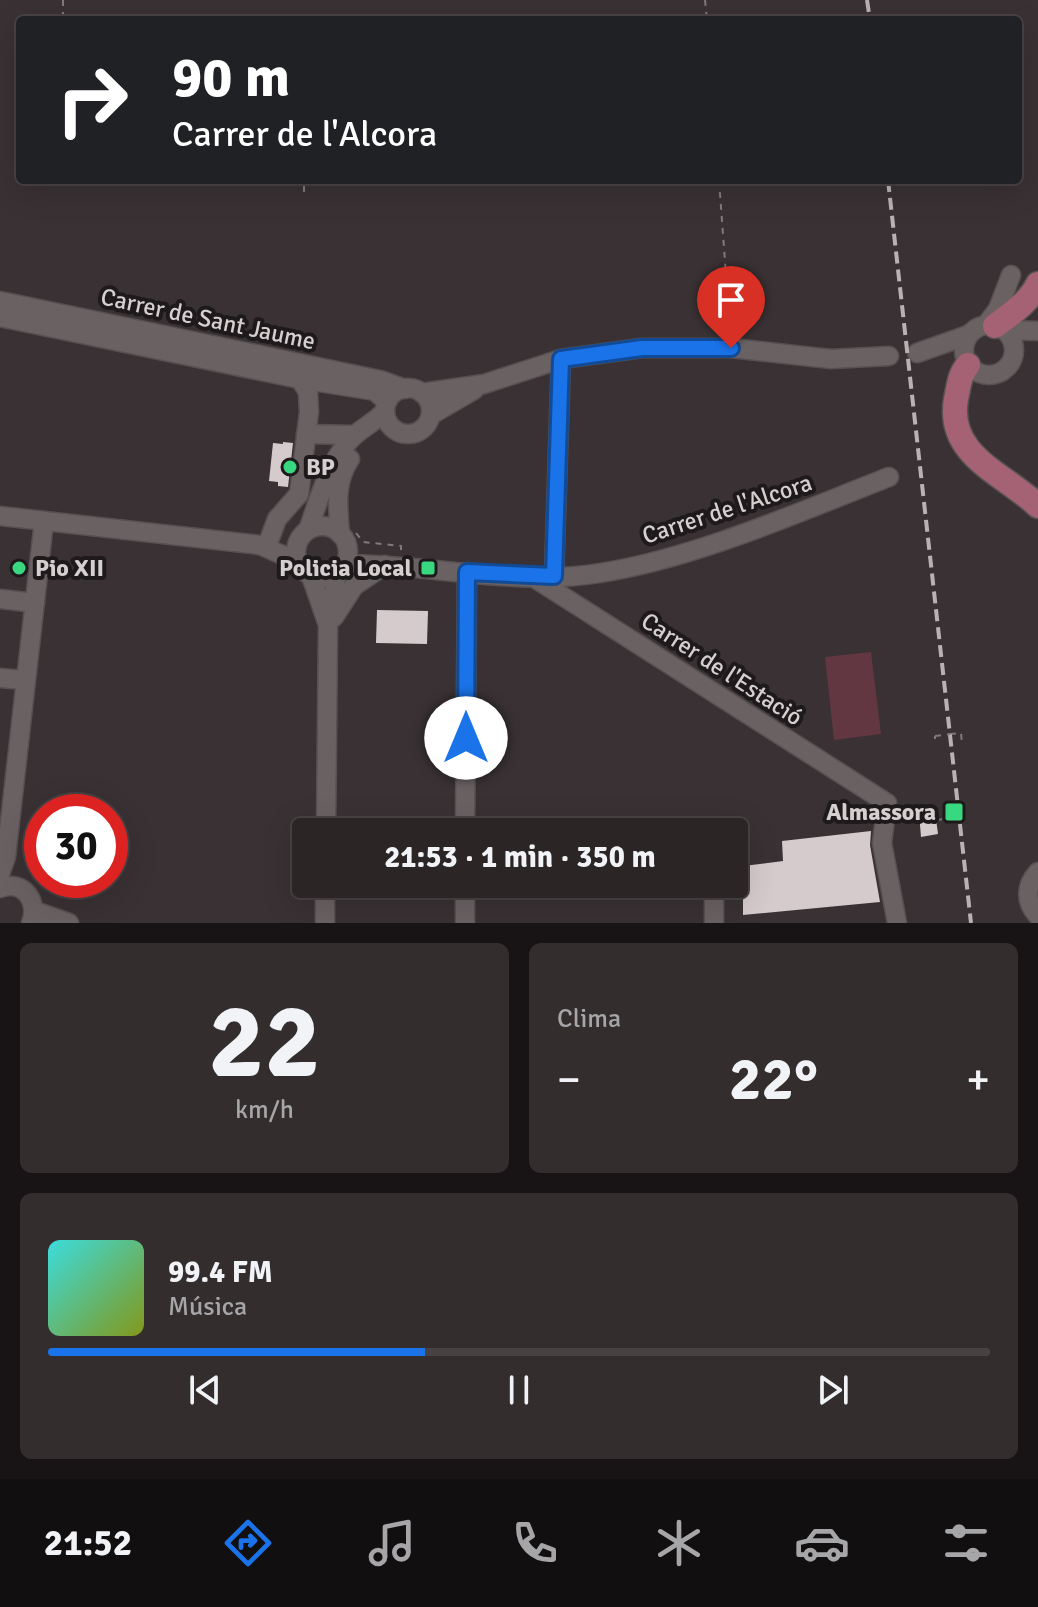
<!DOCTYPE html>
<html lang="es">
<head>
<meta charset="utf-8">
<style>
	body { margin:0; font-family:Signika,sans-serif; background:#332d2e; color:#f1f3f6; height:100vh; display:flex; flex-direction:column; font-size:30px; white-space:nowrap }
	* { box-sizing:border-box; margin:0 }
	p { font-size:26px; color:#a6a5a7 }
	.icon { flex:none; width:44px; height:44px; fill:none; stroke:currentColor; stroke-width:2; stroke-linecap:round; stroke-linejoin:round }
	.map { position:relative; height:923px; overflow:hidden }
	.sheet { display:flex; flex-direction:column; gap:20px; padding:20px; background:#181415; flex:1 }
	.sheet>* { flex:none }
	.banner { position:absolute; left:16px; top:16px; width:1006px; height:168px; border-radius:8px; box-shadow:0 8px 32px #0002,0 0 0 2px #474243; background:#202124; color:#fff; overflow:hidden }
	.speed { position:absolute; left:24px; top:794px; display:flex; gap:16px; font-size:40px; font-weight:700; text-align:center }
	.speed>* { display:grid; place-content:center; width:104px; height:104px; border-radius:50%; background:#2b2526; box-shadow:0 8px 32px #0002,0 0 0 2px #474243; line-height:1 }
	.speed .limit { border:12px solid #d22; background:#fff; color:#111 }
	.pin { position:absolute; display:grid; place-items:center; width:68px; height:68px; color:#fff; margin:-82px -34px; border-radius:50% 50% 50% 0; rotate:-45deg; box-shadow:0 0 8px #0007 }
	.pin .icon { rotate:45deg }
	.me { position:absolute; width:88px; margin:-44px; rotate:0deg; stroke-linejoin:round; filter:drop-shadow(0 0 6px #0008) }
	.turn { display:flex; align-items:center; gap:28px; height:168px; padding:0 24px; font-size:36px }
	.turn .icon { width:104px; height:104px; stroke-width:2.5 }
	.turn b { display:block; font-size:56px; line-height:68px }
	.big { font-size:60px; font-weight:700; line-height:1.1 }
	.sheet .widget { flex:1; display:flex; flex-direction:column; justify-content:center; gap:12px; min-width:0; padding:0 28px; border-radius:12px; background:#332d2e }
	.sheet .dial { align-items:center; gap:0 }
	.dial b { font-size:104px; line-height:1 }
	.song { display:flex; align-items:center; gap:24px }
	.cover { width:96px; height:96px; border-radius:12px; background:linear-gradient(135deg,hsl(180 70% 55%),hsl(70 70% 35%)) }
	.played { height:8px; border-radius:4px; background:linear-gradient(90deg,#1a73e8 40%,#474243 40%) }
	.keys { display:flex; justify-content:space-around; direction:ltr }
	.heat { display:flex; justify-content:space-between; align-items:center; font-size:44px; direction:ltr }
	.sheet .tiles { flex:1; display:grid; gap:20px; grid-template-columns:1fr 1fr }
	.widget:last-child { grid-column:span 2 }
	.trip { position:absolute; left:292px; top:818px; width:456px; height:80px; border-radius:8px; background:#2b2526; box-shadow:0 8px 32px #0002,0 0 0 2px #474243; font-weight:700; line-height:80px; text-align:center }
	.dock { display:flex; height:128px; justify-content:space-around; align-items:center; background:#110f0f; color:#a6a5a7 }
	.dock .icon { width:56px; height:56px }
	.dock .current { color:#1a73e8 }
	.dock b { font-size:36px; color:#f1f3f6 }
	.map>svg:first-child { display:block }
	.green { fill:#633742 }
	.building { fill:#d5cacc }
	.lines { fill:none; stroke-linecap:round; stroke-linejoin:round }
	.minor-casing { stroke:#565051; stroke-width:21 }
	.major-casing { stroke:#565051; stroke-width:27 }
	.path { stroke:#817a7b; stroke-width:2; stroke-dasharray:6 6; stroke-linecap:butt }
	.minor { stroke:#6a6163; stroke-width:18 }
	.major { stroke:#a46274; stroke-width:24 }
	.rail { stroke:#b8b2b3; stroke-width:4; stroke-dasharray:12 6; stroke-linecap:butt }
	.path-bridge { stroke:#817a7b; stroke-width:2; stroke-dasharray:6 6; stroke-linecap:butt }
	.route-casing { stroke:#114b97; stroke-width:20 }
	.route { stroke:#1a73e8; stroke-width:14 }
	.poi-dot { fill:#38d880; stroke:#1e1a1b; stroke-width:3 }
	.labels { text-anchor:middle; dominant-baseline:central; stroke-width:8; stroke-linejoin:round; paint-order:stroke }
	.street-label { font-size:24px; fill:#d5cfd0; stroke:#1e1a1b }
	.poi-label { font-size:24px; font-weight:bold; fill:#d5cfd0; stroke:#1e1a1b; text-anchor:start }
</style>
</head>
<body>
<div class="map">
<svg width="1038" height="923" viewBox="0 0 1038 923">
	<rect width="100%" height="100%" fill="#393133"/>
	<polygon class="green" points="871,652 881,734 834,740 825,657"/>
	<g class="building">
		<polygon points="283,442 293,443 288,487 278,486 278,482 269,481 273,443 283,444"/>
		<polygon points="377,610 428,611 427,644 376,643"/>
		<polygon points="935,811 938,834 921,837 919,813"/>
		<polygon points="871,831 870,845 880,902 743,915 743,866 783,861 782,841"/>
	</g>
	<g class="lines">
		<defs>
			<g id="minor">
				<polyline points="0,301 380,380 405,389"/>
				<polyline points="0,317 300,379 375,391 387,402"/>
				<polyline points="986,325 998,309 1011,275"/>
				<circle cx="989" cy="350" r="25"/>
				<polyline points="1004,330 1038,331"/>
				<polyline points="917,353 968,335"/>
				<circle cx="408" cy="411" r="23"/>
				<polyline points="422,393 484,384 561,359 642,348 731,348 831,359 889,356"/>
				<polyline points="431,415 474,390"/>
				<polyline points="306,434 355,435"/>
				<polyline points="0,516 260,545 298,562"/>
				<circle cx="322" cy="552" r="26"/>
				<path d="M308,530C320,498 329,458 355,435C365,426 376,421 385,411"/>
				<path d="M340,534C338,507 334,483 350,459"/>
				<polyline points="268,543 277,519 299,494 309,412 308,392 300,379"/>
				<path d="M345,564C429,564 516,587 600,573C696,558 799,512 889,477"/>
				<polyline points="311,576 327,622"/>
				<polyline points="531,576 887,803 882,843 897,923"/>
				<polyline points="554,576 561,359"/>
				<polyline points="0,599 35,603"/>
				<polyline points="334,617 354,586 385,565"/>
				<polyline points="0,678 24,680"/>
				<polyline points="326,832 328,626 337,573"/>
				<polyline points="465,832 467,572"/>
				<path d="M1038,872C1025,886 1025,902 1038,916"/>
				<polyline points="0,874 6,857 44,521"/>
				<polyline points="714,884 714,923"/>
				<path d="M0,888C24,879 39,902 31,923"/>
				<polyline points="35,911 69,923"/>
				<polyline points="325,923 325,884"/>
				<polyline points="465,923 465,884"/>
			</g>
			<g id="major">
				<path d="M995,326C1011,314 1029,302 1038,284"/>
				<path d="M968,365C959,375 959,386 956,399C946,456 1005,474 1038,506"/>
			</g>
		</defs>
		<use href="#minor" class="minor-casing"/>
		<use href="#major" class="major-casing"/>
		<g class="path">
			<polyline points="63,0 63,20"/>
			<polyline points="705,0 707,20"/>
			<polyline points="719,180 730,330"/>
			<polyline points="304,192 304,180"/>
			<polyline points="356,533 363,542 401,546 401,550"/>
			<polyline points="950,734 961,733 962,744"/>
			<polyline points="935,736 935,739"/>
			<polyline points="936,820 943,819"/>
		</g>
		<use href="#minor" class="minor"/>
		<use href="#major" class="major"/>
		<g class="rail">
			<polyline points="867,0 870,20"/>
			<polyline points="888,180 971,923"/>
		</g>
		<polyline class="path-bridge" points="935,736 950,734"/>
	</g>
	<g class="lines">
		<defs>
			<polyline id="route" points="466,738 467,572 554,576 561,359 642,348 731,348"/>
		</defs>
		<use href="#route" class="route-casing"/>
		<use href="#route" class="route"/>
	</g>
	<g class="poi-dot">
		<circle cx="290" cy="467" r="8"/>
		<circle cx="19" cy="568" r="8"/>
		<rect x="420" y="560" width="16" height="16" rx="4"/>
		<rect x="944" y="802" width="20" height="20" rx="4"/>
	</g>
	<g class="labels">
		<g class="street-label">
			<text transform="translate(208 319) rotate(12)">Carrer de Sant Jaume</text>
			<text transform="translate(727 509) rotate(-18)">Carrer de l'Alcora</text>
			<text transform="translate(722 669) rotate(33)">Carrer de l'Estació</text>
		</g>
		<g class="poi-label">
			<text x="306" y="467">BP</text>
			<text x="35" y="568">Pio XII</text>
			<text x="412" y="568" text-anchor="end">Policia Local</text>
			<text x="936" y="812" text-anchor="end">Almassora</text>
		</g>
	</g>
</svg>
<div class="speed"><div class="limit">30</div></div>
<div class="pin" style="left:731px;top:348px;background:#d93025"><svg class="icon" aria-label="arrive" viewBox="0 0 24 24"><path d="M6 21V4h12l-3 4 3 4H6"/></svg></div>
<svg class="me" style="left:466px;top:738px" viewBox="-20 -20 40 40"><circle r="19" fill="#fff"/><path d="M0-13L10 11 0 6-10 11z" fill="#1a73e8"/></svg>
<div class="trip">21:53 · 1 min · 350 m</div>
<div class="banner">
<div class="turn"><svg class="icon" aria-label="right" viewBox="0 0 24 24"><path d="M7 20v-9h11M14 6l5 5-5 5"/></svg><div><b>90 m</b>Carrer de l'Alcora</div></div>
</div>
</div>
<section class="sheet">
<div class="tiles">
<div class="widget dial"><b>22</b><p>km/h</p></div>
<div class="widget"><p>Clima</p>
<div class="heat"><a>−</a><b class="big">22°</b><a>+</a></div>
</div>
<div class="widget">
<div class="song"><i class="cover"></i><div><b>99.4 FM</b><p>Música</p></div></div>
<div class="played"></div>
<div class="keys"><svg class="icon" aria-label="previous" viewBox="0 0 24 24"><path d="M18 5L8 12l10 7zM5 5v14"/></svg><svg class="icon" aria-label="pause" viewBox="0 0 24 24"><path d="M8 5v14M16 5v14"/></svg><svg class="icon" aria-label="next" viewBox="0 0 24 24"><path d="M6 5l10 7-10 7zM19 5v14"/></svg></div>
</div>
</div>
</section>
<nav class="dock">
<b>21:52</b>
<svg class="icon current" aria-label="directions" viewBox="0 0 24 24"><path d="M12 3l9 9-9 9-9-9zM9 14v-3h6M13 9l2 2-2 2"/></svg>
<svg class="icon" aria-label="music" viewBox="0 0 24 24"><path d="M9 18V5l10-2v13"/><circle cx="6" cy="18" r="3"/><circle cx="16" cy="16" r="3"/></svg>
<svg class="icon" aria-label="phone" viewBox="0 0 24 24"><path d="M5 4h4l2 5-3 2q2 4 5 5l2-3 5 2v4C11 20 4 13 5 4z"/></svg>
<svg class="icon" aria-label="climate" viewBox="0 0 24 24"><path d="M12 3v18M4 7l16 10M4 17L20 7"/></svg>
<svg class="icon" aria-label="car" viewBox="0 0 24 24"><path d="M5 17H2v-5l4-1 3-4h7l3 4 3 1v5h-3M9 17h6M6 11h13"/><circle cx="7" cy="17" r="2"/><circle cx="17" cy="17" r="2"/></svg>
<svg class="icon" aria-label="filters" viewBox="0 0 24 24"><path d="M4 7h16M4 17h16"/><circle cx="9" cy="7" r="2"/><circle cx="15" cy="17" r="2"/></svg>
</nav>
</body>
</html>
